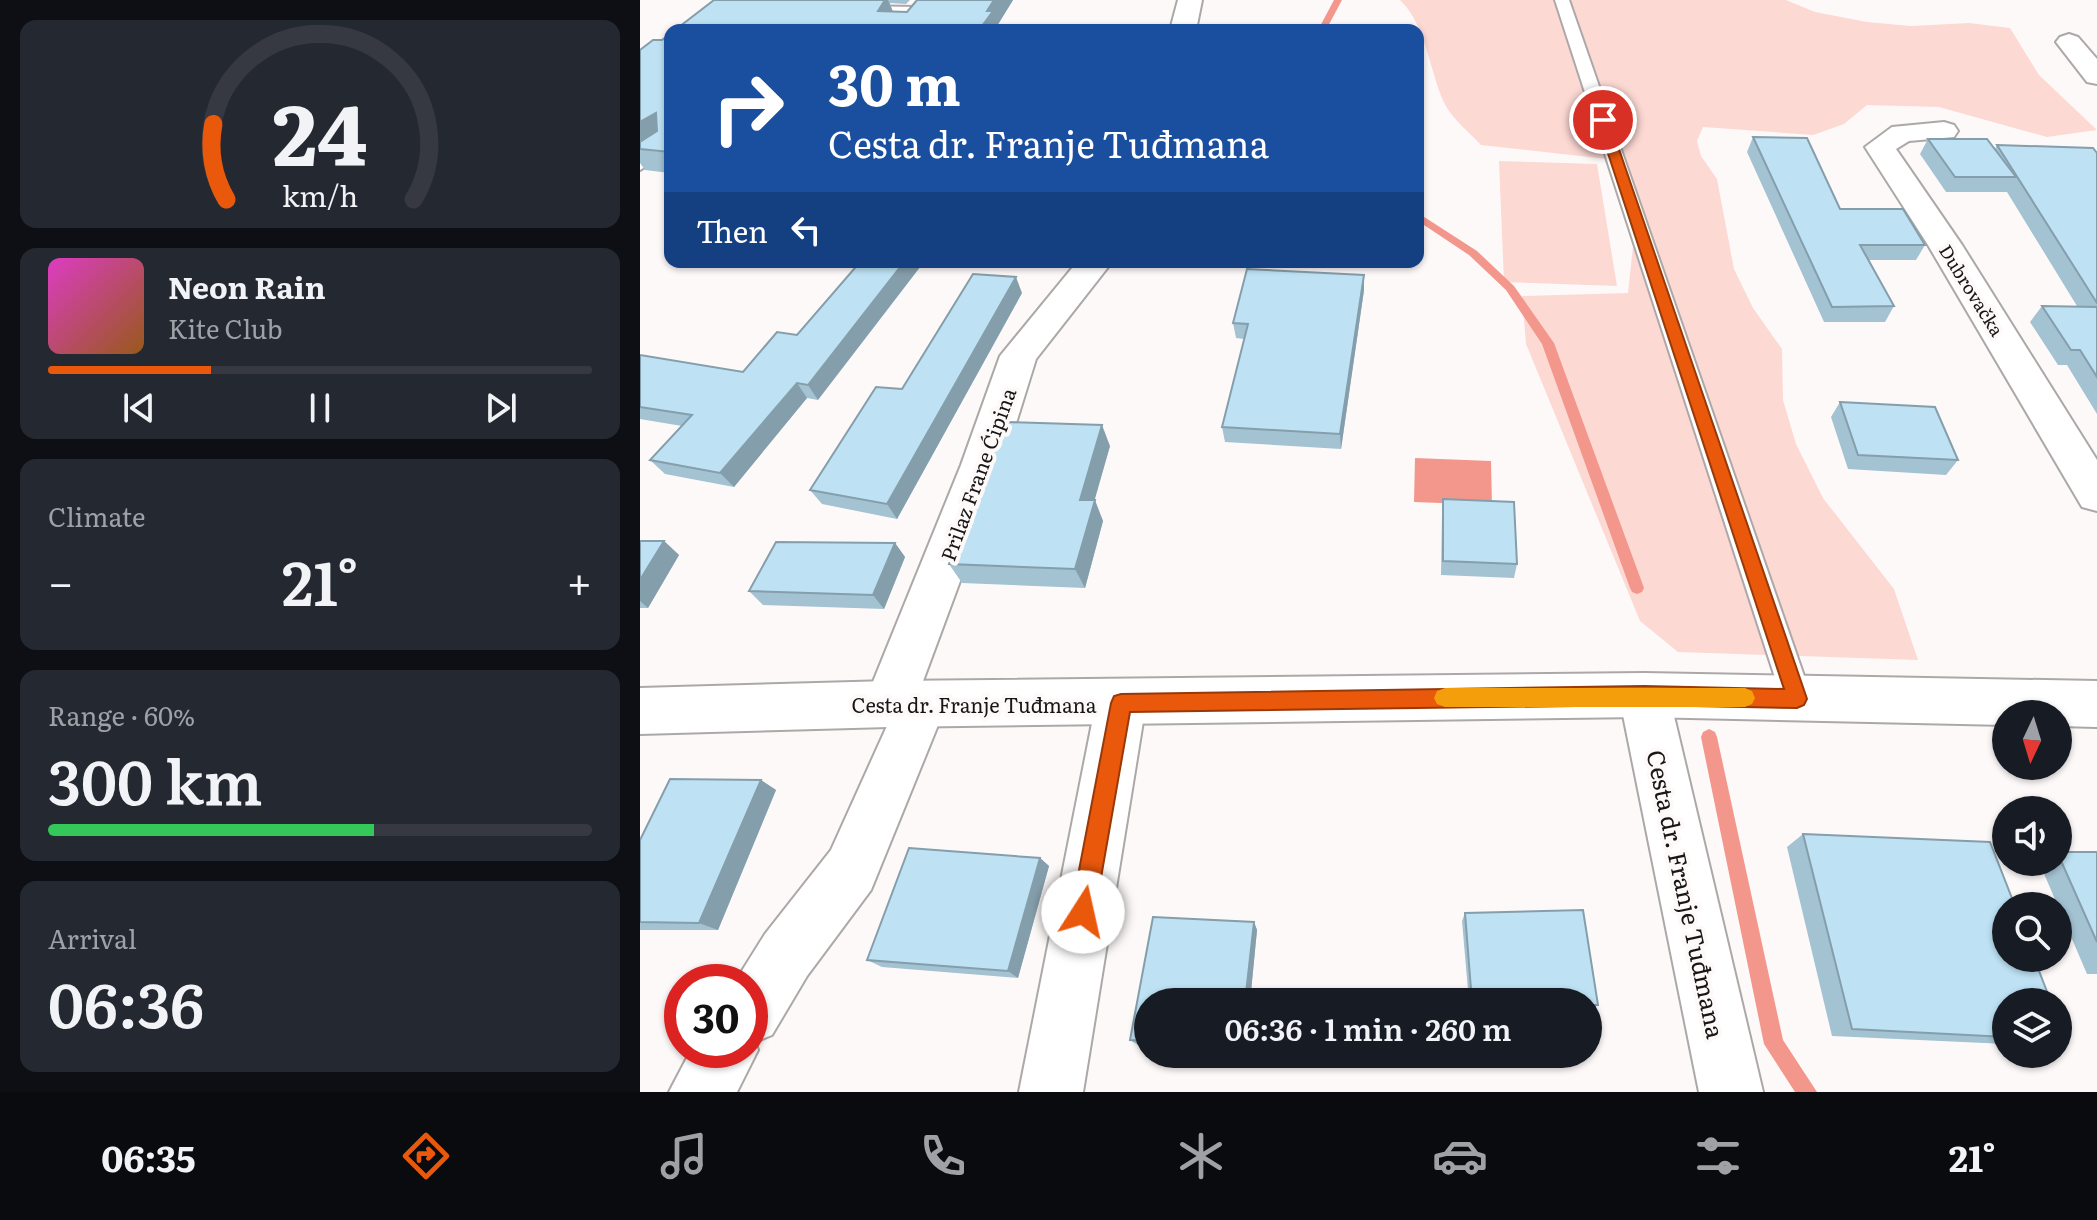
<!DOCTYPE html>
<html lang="en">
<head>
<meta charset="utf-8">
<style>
	body { margin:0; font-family:Literata,serif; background:#242831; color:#f1f3f6; height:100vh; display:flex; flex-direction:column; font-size:30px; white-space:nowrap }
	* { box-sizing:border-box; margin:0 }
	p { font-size:26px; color:#9ea1a6 }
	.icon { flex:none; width:44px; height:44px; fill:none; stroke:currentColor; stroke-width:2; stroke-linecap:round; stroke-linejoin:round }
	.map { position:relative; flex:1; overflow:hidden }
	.drawer { display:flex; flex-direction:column; gap:20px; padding:20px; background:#0d0f14; width:640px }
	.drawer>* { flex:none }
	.banner { position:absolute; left:24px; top:24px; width:760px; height:244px; border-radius:16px; box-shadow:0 2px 6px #0004; background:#1a4fa0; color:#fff; overflow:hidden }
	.needle { width:52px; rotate:184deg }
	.tools { position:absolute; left:1352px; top:700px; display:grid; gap:16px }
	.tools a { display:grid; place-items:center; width:80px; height:80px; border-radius:50%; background:#171b24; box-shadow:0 2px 6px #0004; font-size:40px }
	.speed { position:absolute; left:24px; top:964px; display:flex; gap:16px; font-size:40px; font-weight:700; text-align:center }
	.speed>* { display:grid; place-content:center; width:104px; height:104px; border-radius:50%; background:#171b24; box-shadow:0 2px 6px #0004; line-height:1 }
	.speed .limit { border:12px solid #d22; background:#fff; color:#111 }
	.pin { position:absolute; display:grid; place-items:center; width:68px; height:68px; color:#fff; margin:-34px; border:4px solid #fff; border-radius:50%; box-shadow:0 2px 8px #0007 }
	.me { position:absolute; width:88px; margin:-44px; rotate:10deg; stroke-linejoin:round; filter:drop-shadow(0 0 6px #0008) }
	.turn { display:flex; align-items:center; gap:28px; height:168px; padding:0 32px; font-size:36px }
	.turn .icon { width:104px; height:104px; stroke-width:2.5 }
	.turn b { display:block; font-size:56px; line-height:68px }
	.then { display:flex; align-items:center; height:76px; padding:0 32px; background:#0003; gap:16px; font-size:30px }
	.big { font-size:60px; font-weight:600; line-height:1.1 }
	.drawer .card { flex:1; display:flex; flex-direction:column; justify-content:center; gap:12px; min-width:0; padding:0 28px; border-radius:16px; background:#242831 }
	.drawer .dial { align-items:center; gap:0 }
	.dial svg { height:208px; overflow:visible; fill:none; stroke:#363941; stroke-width:7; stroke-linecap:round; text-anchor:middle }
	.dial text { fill:#f1f3f6; stroke:none }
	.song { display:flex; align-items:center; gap:24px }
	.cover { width:96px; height:96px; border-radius:12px; background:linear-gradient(135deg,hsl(310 70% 55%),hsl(30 70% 35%)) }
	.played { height:8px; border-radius:4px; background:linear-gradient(90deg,#ea580c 30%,#363941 30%) }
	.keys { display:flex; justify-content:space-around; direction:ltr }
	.heat { display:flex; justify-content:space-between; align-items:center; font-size:44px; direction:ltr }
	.charge { height:12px; border-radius:6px; background:linear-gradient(90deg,#34c759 60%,#363941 0) }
	.trip { position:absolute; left:494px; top:988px; width:468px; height:80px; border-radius:40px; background:#171b24; box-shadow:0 2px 6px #0004; font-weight:600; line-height:80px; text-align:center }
	.tabs { display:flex; height:128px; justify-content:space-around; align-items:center; background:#090b0e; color:#9ea1a6 }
	.tabs .icon { width:56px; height:56px }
	.tabs .selected { color:#ea580c }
	.tabs b { font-size:36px; color:#f1f3f6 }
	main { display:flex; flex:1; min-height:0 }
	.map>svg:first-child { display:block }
	.green { fill:#fdd9d4 }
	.water { fill:#f3978c }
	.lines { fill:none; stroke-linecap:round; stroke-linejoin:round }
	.stream { fill:#f3978c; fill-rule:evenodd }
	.service-casing { stroke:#ada8a8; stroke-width:4 }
	.minor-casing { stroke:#ada8a8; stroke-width:4 }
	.secondary-casing { stroke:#ada8a8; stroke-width:4 }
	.service { fill:#fff; fill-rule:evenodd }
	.minor { fill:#fff; fill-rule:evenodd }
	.secondary { fill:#fff; fill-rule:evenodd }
	.wall { fill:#a3c2d2 }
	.shaded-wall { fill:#859eab }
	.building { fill:#bee2f4; stroke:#859eab; stroke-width:2 }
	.route { fill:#ea580c; stroke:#983908; stroke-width:2 }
	.slow { fill:#f59e0b }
	.labels { text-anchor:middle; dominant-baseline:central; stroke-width:8; stroke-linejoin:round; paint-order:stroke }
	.far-street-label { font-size:18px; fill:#171616; stroke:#fef9f9 }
	.street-label { font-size:20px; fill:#171616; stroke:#fef9f9 }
	.near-street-label { font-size:24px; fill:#171616; stroke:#fef9f9 }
</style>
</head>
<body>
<main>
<section class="drawer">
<div class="card dial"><svg viewBox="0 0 100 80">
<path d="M14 69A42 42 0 1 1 86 69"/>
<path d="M14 69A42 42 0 0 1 9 40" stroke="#ea580c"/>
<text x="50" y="56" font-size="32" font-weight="700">24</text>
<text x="50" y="72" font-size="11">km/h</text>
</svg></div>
<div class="card">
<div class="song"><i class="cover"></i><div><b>Neon Rain</b><p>Kite Club</p></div></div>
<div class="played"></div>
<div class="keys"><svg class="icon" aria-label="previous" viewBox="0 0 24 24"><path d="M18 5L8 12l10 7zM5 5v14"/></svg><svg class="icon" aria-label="pause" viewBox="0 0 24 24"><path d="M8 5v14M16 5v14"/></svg><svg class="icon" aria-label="next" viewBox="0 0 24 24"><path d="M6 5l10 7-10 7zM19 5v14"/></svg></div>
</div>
<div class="card"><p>Climate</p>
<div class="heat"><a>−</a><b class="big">21°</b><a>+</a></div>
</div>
<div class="card"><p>Range · 60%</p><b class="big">300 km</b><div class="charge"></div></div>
<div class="card"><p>Arrival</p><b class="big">06:36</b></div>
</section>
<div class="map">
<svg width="1457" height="1092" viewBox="0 0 1457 1092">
	<rect width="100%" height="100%" fill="#fef9f9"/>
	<g class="green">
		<path d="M760,0H1146L1175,12L1227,22L1271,26L1329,23L1370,28L1399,75L1457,130L1407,137L1299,107L1227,105L1204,124L1173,135L1063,127L1057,141L1061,156L1077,179L1094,269L1113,308L1142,349L1143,400L1156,444L1183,498L1254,589L1278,660L1038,652L1000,621L886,344L882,296L988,293L993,246L967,159L841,145C830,133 815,121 807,108C790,79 788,26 760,0Z"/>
		<polygon points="859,161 957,164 977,286 864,282"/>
	</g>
	<polygon class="water" points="775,458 851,461 852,505 774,502"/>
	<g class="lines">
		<g class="stream">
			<polygon points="694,0 702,0 686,30 678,30"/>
			<polygon points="778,213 837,251 874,286 914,343 1004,588 1002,592 997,594 992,592 990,588 902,344 866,290 829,255 778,221"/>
			<polygon points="1069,729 1075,732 1077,737 1143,1040 1177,1092 1155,1092 1124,1044 1061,737 1063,732"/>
		</g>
		<defs>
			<g id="service">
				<polygon points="915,0 929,0 1172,699 1167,708 1157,712 1147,708 1142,699"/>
				<polygon points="216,6 277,7 284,11 277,15 211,13 211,7"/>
				<polygon points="30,138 30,151 0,170 0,157"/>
			</g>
			<g id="minor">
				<polygon points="538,0 562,0 556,30 530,30"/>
				<polygon points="1429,34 1438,37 1457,59 1457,84 1447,82 1416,42 1420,37"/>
				<polygon points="1304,122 1314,125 1318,131 1314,137 1269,141 1256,149 1322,245 1457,460 1457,511 1442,507 1288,245 1225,147 1252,127"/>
				<polygon points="437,262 472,262 396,359 363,465 283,681 300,687 307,703 231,890 167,976 132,1035 115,1042 118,1050 97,1092 29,1092 51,1050 110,1050 110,982 95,982 125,934 191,850 247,726 231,720 224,704 321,465 360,356"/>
				<polygon points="1004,673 1021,679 1029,695 1123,1092 1059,1092 979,695 987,679"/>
				<polygon points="481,680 499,687 506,703 443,1092 379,1092 456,703 463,687"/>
			</g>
			<polygon id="secondary" points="1004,673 1457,681 1457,727 1418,726 1418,714 1366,714 1366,725 1004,717 249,727 0,734 0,688 249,681"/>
		</defs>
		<use href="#service" class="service-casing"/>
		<use href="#minor" class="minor-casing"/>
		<use href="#secondary" class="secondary-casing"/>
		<use href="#service" class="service"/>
		<use href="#minor" class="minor"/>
		<use href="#secondary" class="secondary"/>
	</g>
	<g class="wall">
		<polygon points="74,0 270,0 266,4 250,3 253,12 267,12 277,0 373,0 357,26 359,30 35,30"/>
		<polygon points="30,34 30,173 5,170 0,163 0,50 22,40"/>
		<polygon points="1113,137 1200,209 1285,245 1276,260 1229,260 1254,306 1245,322 1184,322 1107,152"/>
		<polygon points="1288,139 1355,149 1357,145 1457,153 1457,414 1427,365 1418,365 1390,322 1402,306 1437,306 1367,192 1306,192 1280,154"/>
		<polygon points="724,275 724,290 701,449 585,442 582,427 604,339 596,338 593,323"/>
		<polygon points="382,293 257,519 182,504 170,490 262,389"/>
		<polygon points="157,335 178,400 167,398 94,487 25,474 10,460 42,426 0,419 0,355 103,372"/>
		<polygon points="1200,402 1318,460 1306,475 1208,469 1191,417"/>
		<polygon points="470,446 454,500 463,521 445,588 322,583 309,564"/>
		<polygon points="803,499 877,564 874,578 801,575 802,513"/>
		<polygon points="0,541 24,541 39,555 8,608 0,608"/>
		<polygon points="255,543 265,557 244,609 123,605 109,591"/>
		<polygon points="121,780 136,790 78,930 0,930 0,840"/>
		<polygon points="1163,834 1366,1002 1366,1044 1192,1036 1147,847"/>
		<polygon points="1418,852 1457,852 1457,974 1447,974 1399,862 1418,862"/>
		<polygon points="400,858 409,866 378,978 242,967 227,960"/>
		<polygon points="825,913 958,1005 951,1010 948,1010 948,1002 829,1002 822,921"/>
		<polygon points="513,917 614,922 617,930 610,1002 508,1002 508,1045 498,1045 490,1040"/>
	</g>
	<g class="shaded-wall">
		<polygon points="245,0 248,0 255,17 238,11"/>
		<polygon points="354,0 373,0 357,26 359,30 339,30 347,11"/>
		<polygon points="16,113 30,134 0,149 0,122"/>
		<polygon points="264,262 284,262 178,400 168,385"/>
		<polygon points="724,275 724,290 701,449 700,434"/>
		<polygon points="376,277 382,293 257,519 247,504"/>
		<polygon points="157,383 167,398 94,487 80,473"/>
		<polygon points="462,425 470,446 449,520 440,500"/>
		<polygon points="455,500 463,521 445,588 435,569"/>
		<polygon points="24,541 39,555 8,608 0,601 0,580"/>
		<polygon points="255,543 265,557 244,609 233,595"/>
		<polygon points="121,780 136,790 78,930 59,923"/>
		<polygon points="400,858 409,866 378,978 368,971"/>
		<polygon points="614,922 617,930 610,1002 605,1002"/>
	</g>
	<g class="building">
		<polygon points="74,0 245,0 238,11 267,12 277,0 354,0 347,11 353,11 339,30 35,30"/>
		<polygon points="30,34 30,152 0,149 0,142 17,131 16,113 0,122 0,50 13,40 22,40"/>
		<polygon points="1113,137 1167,138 1200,209 1263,209 1285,245 1220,245 1254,306 1192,307"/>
		<polygon points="1288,139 1347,139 1376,177 1315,177"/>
		<polygon points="1357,145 1453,148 1457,153 1457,303"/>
		<polygon points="220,262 264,262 168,385 157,383 80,473 10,460 52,415 0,407 0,355 103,372 137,332 157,335"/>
		<polygon points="607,269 724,275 700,434 582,427 608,324 593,323"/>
		<polygon points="333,274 376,277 247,504 170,490 236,387 262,389"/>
		<polygon points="1402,306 1457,307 1457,377 1440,350 1431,350"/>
		<polygon points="1200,402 1295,407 1318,460 1218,455"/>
		<polygon points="366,422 462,425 440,500 455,500 435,569 309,564"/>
		<polygon points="803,499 874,502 877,564 803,561"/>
		<polygon points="0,541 24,541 0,580"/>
		<polygon points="136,542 255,543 233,595 109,591"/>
		<polygon points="30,779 121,780 59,923 0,922 0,840"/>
		<polygon points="1163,834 1350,842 1375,906 1366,906 1366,958 1394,958 1411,1002 1366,1002 1366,1037 1212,1029"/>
		<polygon points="269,848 400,858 368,971 227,960"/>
		<polygon points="1418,852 1457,852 1457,942 1418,854"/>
		<polygon points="943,910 958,1005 948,1005 948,1002 832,1002 825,913"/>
		<polygon points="513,917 614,922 605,1002 508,1002 508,1041 490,1040"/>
		<polygon points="1418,1021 1425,1040 1418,1039"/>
	</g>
	<polygon class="route" points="963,116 969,120 1167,699 1164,705 1157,708 1004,705 490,712 455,912 452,921 443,924 435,921 431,912 471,703 474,696 481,694 1004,686 1144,689 957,120"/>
	<polygon class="slow" points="805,688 1105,688 1112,691 1115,698 1112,704 1105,707 805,707 797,704 794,698 797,691"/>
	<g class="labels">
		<g class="far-street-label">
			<text transform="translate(1332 290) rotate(58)">Dubrovačka</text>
		</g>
		<g class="street-label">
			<text transform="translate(337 474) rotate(-70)">Prilaz Frane Ćipina</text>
			<text x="334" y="704">Cesta dr. Franje Tuđmana</text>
		</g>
		<g class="near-street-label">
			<text transform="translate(1047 894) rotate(78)">Cesta dr. Franje Tuđmana</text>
		</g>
	</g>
</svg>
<div class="tools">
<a><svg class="needle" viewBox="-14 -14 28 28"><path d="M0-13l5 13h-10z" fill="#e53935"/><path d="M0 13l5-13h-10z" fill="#9ea1a6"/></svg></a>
<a><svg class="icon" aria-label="sound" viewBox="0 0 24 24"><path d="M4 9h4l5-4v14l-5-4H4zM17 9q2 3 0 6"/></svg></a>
<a><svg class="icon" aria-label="search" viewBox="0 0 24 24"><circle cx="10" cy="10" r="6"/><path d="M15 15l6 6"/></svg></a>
<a><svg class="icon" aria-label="layers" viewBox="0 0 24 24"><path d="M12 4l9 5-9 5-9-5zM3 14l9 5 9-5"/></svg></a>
</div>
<div class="speed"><div class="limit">30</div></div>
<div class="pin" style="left:963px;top:120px;background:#d93025"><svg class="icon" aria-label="arrive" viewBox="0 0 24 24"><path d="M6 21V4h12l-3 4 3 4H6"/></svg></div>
<svg class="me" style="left:443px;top:912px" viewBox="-20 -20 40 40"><circle r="19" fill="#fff"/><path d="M0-13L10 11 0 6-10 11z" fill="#ea580c"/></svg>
<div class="trip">06:36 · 1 min · 260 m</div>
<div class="banner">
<div class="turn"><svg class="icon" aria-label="right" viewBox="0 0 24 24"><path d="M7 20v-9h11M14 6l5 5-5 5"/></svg><div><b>30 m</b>Cesta dr. Franje Tuđmana</div></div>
<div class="then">Then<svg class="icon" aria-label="left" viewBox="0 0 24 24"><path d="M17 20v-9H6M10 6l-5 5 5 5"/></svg></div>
</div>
</div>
</main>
<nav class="tabs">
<b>06:35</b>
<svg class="icon selected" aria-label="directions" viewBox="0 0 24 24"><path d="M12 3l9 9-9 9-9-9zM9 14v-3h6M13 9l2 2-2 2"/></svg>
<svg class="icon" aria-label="music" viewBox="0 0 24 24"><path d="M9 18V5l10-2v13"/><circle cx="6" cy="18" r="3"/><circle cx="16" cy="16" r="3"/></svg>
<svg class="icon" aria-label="phone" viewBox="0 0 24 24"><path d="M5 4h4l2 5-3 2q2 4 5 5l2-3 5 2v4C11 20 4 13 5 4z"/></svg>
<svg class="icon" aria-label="climate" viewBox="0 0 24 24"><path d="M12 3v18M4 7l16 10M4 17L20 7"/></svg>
<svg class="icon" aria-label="car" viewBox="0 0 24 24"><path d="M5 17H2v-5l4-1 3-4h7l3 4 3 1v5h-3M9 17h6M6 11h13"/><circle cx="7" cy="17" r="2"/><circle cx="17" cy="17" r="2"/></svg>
<svg class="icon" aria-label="filters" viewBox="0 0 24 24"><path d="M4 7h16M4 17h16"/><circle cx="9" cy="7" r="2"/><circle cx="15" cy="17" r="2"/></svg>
<b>21°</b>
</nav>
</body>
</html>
